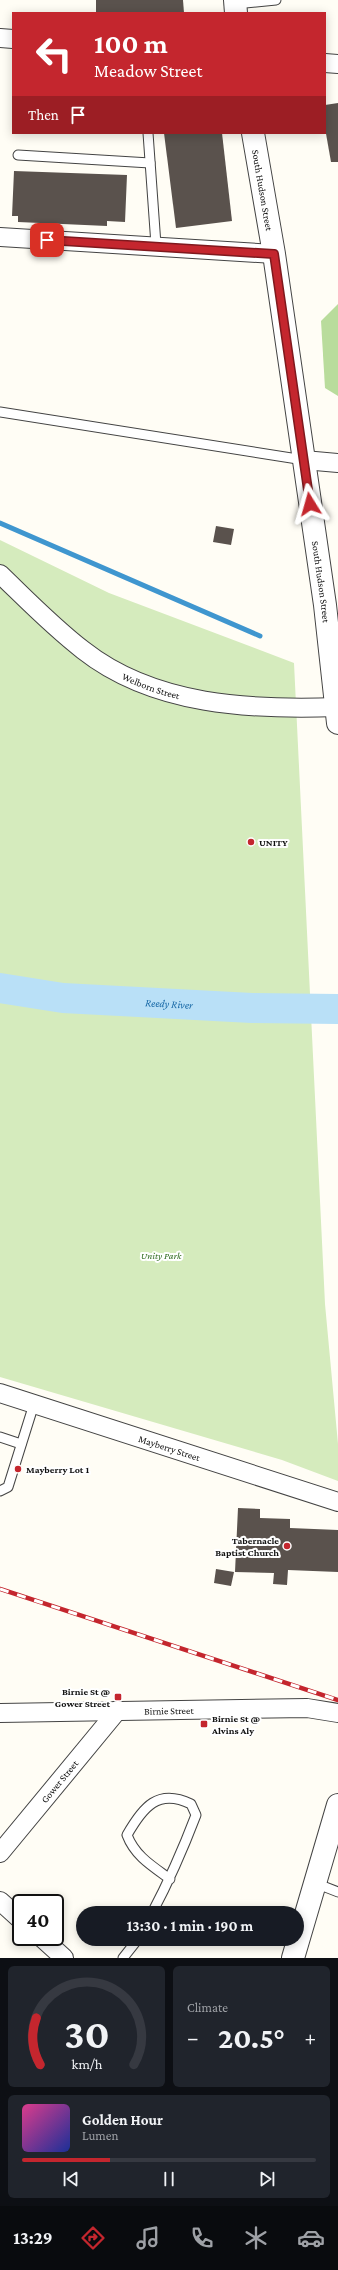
<!DOCTYPE html>
<html lang="en">
<head>
<meta charset="utf-8">
<style>
	body { margin:0; font-family:"Crimson Pro",serif; background:#20242c; color:#f1f3f6; height:100vh; display:flex; flex-direction:column; font-size:15px; white-space:nowrap }
	* { box-sizing:border-box; margin:0 }
	p { font-size:13px; color:#9ea1a6 }
	.icon { flex:none; width:22px; height:22px; fill:none; stroke:currentColor; stroke-width:2; stroke-linecap:round; stroke-linejoin:round }
	.map { position:relative; height:1958px; overflow:hidden }
	.sheet { display:flex; flex-direction:column; gap:8px; padding:8px; background:#0d0f14; flex:1 }
	.sheet>* { flex:none }
	.hud { position:absolute; left:12px; top:12px; width:314px; height:122px; border-radius:0px; box-shadow:0 2px 10px #0003; background:#c4262e; color:#fff; overflow:hidden }
	.speed { position:absolute; left:12px; top:1894px; display:flex; gap:8px; font-size:20px; font-weight:700; text-align:center }
	.speed>* { display:grid; place-content:center; width:52px; height:52px; border-radius:50%; background:#171b24; box-shadow:0 2px 10px #0003; line-height:1 }
	.speed .limit { border:2px solid #111; border-radius:6px; background:#fff; color:#111 }
	.pin { position:absolute; display:grid; place-items:center; width:34px; height:34px; color:#fff; margin:-17px; border-radius:8px; box-shadow:0 2px 6px #0006 }
	.me { position:absolute; width:44px; margin:-22px; rotate:352deg; stroke-linejoin:round; filter:drop-shadow(0 0 3px #0008) }
	.turn { display:flex; align-items:center; gap:14px; height:84px; padding:0 16px; font-size:18px }
	.turn .icon { width:52px; height:52px; stroke-width:2.5 }
	.turn b { display:block; font-size:28px; line-height:34px }
	.then { display:flex; align-items:center; height:38px; padding:0 16px; background:#0003; gap:8px; font-size:15px }
	.big { font-size:30px; font-weight:700; line-height:1.1 }
	.sheet .card { flex:1; display:flex; flex-direction:column; justify-content:center; gap:6px; min-width:0; padding:0 14px; border-radius:6px; background:#20242c }
	.sheet .dial { align-items:center; gap:0 }
	.dial svg { height:104px; overflow:visible; fill:none; stroke:#363941; stroke-width:7; stroke-linecap:round; text-anchor:middle }
	.dial text { fill:#f1f3f6; stroke:none }
	.song { display:flex; align-items:center; gap:12px }
	.cover { width:48px; height:48px; border-radius:6px; background:linear-gradient(135deg,hsl(330 70% 55%),hsl(230 70% 35%)) }
	.played { height:4px; border-radius:2px; background:linear-gradient(90deg,#c4262e 30%,#363941 30%) }
	.keys { display:flex; justify-content:space-around; direction:ltr }
	.heat { display:flex; justify-content:space-between; align-items:center; font-size:22px; direction:ltr }
	.sheet .tiles { flex:1; display:grid; gap:8px; grid-template-columns:1fr 1fr }
	.card:last-child { grid-column:span 2 }
	.trip { position:absolute; left:76px; top:1906px; width:228px; height:40px; border-radius:20px; background:#171b24; box-shadow:0 2px 10px #0003; font-weight:700; line-height:40px; text-align:center }
	.dock { display:flex; height:64px; justify-content:space-around; align-items:center; background:#090b0e; color:#9ea1a6 }
	.dock .icon { width:28px; height:28px }
	.dock .on { color:#c4262e }
	.dock b { font-size:18px; color:#f1f3f6 }
	.map>svg:first-child { display:block }
	.green { fill:#d5ebbd }
	.forest { fill:#b9dc9c }
	.lines { fill:none; stroke-linecap:round; stroke-linejoin:round }
	.stream { stroke:#3f96cf; stroke-width:5 }
	.river { stroke:#b9e0f7; stroke-width:30 }
	.building { fill:#5a524d }
	.service-casing { stroke:#444; stroke-width:11 }
	.minor-casing { stroke:#444; stroke-width:20 }
	.tertiary-casing { stroke:#444; stroke-width:24 }
	.service { stroke:#fff; stroke-width:9 }
	.minor { stroke:#fff; stroke-width:18 }
	.tertiary { stroke:#fff; stroke-width:22 }
	.rail-casing { stroke:#c4262e; stroke-width:4.5 }
	.rail { stroke:#fff; stroke-width:3; stroke-dasharray:9; stroke-linecap:butt }
	.route-casing { stroke:#7f191e; stroke-width:10 }
	.route { stroke:#c4262e; stroke-width:7 }
	.poi-dot { fill:#c4262e; stroke:#fff; stroke-width:1.5 }
	.labels { text-anchor:middle; dominant-baseline:central; stroke-width:4; stroke-linejoin:round; paint-order:stroke }
	.street-label { font-size:10px; fill:#111; stroke:#fff }
	.poi-label { font-size:10px; font-weight:bold; fill:#111; stroke:#fff; text-anchor:start }
	.park-label { font-size:10px; font-style:italic; fill:#2f6b1f; stroke:#fff }
	.water-label { font-size:11px; font-style:italic; fill:#1768a6; stroke:#fff }
</style>
</head>
<body>
<div class="map">
<svg width="338" height="1958" viewBox="0 0 338 1958">
	<rect width="100%" height="100%" fill="#fffdf5"/>
	<polygon class="green" points="0,540 109,593 294,663 325,1304 338,1444 338,1481 282,1460 0,1377"/>
	<polygon class="forest" points="338,304 338,396 325,388 321,321"/>
	<g class="lines">
		<polyline class="stream" points="0,523 260,636"/>
		<path class="river" id="s1" d="M0,988L63,998L252,1008L338,1009"/>
	</g>
	<g class="building">
		<polygon points="96,0 183,0 184,13 96,13"/>
		<polygon points="338,103 338,162 331,162 325,128 325,105"/>
		<polygon points="164,133 222,133 232,221 176,228"/>
		<polygon points="14,171 127,175 125,222 107,221 107,226 18,222 18,216 12,216"/>
		<polygon points="216,526 234,529 231,545 213,542"/>
		<polygon points="238,1508 260,1509 260,1518 290,1519 290,1528 338,1530 338,1572 288,1570 287,1585 273,1584 274,1573 235,1572"/>
		<polygon points="216,1569 234,1572 231,1586 214,1583"/>
	</g>
	<g class="lines">
		<defs>
			<g id="service">
				<polyline points="235,4 276,0"/>
				<polyline points="148,133 156,245"/>
				<polyline points="18,155 150,163"/>
				<polyline points="0,412 304,460"/>
				<polyline points="0,1437 21,1444"/>
				<polyline points="0,1491 8,1487 34,1404"/>
				<polyline points="315,1883 338,1892"/>
				<path d="M152,1913C169,1881 183,1849 196,1815L191,1804C158,1788 143,1807 127,1835C135,1856 152,1866 170,1879"/>
				<polyline points="123,1958 138,1939"/>
			</g>
			<g id="minor">
				<polyline points="0,38 13,39"/>
				<polyline points="325,63 338,64"/>
				<polyline points="0,237 274,254"/>
				<polyline points="304,460 338,463"/>
				<path id="s2" d="M0,574C27,600 53,627 83,650C154,706 251,710 337,707"/>
				<path id="s3" d="M0,1393L338,1502"/>
				<path id="s4" d="M0,1713L307,1708L338,1713"/>
				<path id="s5" d="M0,1853L118,1710"/>
				<polyline points="0,1901 21,1920"/>
				<polyline points="41,1937 64,1958"/>
			</g>
			<g id="tertiary">
				<polyline points="235,0 236,13"/>
				<path id="s6" d="M253,133L274,254L325,605L338,723"/>
				<polyline points="293,1958 338,1805"/>
			</g>
		</defs>
		<use href="#service" class="service-casing"/>
		<use href="#minor" class="minor-casing"/>
		<use href="#tertiary" class="tertiary-casing"/>
		<use href="#service" class="service"/>
		<use href="#minor" class="minor"/>
		<use href="#tertiary" class="tertiary"/>
		<defs>
			<polyline id="rail" points="0,1589 338,1700"/>
		</defs>
		<use href="#rail" class="rail-casing"/>
		<use href="#rail" class="rail"/>
	</g>
	<g class="lines">
		<defs>
			<polyline id="route" points="47,240 274,254 310,504"/>
		</defs>
		<use href="#route" class="route-casing"/>
		<use href="#route" class="route"/>
	</g>
	<g class="poi-dot">
		<circle cx="251" cy="842" r="4"/>
		<circle cx="18" cy="1469" r="4"/>
		<circle cx="287" cy="1546" r="4"/>
		<rect x="114" y="1693" width="8" height="8" rx="2"/>
		<rect x="200" y="1720" width="8" height="8" rx="2"/>
	</g>
	<g class="labels">
		<g class="street-label">
			<text stroke="none"><textPath href="#s6" startOffset="58">South Hudson Street</textPath></text>
			<text stroke="none"><textPath href="#s6" startOffset="454">South Hudson Street</textPath></text>
			<text stroke="none"><textPath href="#s2" startOffset="190">Welborn Street</textPath></text>
			<text stroke="none"><textPath href="#s3" startOffset="178">Mayberry Street</textPath></text>
			<text stroke="none"><textPath href="#s4" startOffset="169">Birnie Street</textPath></text>
			<text stroke="none"><textPath href="#s5" startOffset="93">Gower Street</textPath></text>
		</g>
		<g class="poi-label">
			<text x="259" y="842">UNITY</text>
			<text x="26" y="1469">Mayberry Lot 1</text>
			<text x="279" y="1540" text-anchor="end">Tabernacle<tspan x="279" dy="12">Baptist Church</tspan></text>
			<text x="110" y="1691" text-anchor="end">Birnie St @<tspan x="110" dy="12">Gower Street</tspan></text>
			<text x="212" y="1718">Birnie St @<tspan x="212" dy="12">Alvins Aly</tspan></text>
		</g>
		<g class="park-label">
			<text x="161" y="1255">Unity Park</text>
		</g>
		<g class="water-label">
			<text stroke="none"><textPath href="#s1" startOffset="170">Reedy River</textPath></text>
		</g>
	</g>
</svg>
<div class="speed"><div class="limit">40</div></div>
<div class="pin" style="left:47px;top:240px;background:#d93025"><svg class="icon" aria-label="arrive" viewBox="0 0 24 24"><path d="M6 21V4h12l-3 4 3 4H6"/></svg></div>
<svg class="me" style="left:310px;top:504px" viewBox="-20 -20 40 40"><path d="M0-17L14 15 0 8-14 15z" fill="#c4262e" stroke="#fff" stroke-width="4"/></svg>
<div class="trip">13:30 · 1 min · 190 m</div>
<div class="hud">
<div class="turn"><svg class="icon" aria-label="left" viewBox="0 0 24 24"><path d="M17 20v-9H6M10 6l-5 5 5 5"/></svg><div><b>100 m</b>Meadow Street</div></div>
<div class="then">Then<svg class="icon" aria-label="arrive" viewBox="0 0 24 24"><path d="M6 21V4h12l-3 4 3 4H6"/></svg></div>
</div>
</div>
<section class="sheet">
<div class="tiles">
<div class="card dial"><svg viewBox="0 0 100 80">
<path d="M14 69A42 42 0 1 1 86 69"/>
<path d="M14 69A42 42 0 0 1 11 33" stroke="#c4262e"/>
<text x="50" y="56" font-size="32" font-weight="700">30</text>
<text x="50" y="72" font-size="11">km/h</text>
</svg></div>
<div class="card"><p>Climate</p>
<div class="heat"><a>−</a><b class="big">20.5°</b><a>+</a></div>
</div>
<div class="card">
<div class="song"><i class="cover"></i><div><b>Golden Hour</b><p>Lumen</p></div></div>
<div class="played"></div>
<div class="keys"><svg class="icon" aria-label="previous" viewBox="0 0 24 24"><path d="M18 5L8 12l10 7zM5 5v14"/></svg><svg class="icon" aria-label="pause" viewBox="0 0 24 24"><path d="M8 5v14M16 5v14"/></svg><svg class="icon" aria-label="next" viewBox="0 0 24 24"><path d="M6 5l10 7-10 7zM19 5v14"/></svg></div>
</div>
</div>
</section>
<nav class="dock">
<b>13:29</b>
<svg class="icon on" aria-label="directions" viewBox="0 0 24 24"><path d="M12 3l9 9-9 9-9-9zM9 14v-3h6M13 9l2 2-2 2"/></svg>
<svg class="icon" aria-label="music" viewBox="0 0 24 24"><path d="M9 18V5l10-2v13"/><circle cx="6" cy="18" r="3"/><circle cx="16" cy="16" r="3"/></svg>
<svg class="icon" aria-label="phone" viewBox="0 0 24 24"><path d="M5 4h4l2 5-3 2q2 4 5 5l2-3 5 2v4C11 20 4 13 5 4z"/></svg>
<svg class="icon" aria-label="climate" viewBox="0 0 24 24"><path d="M12 3v18M4 7l16 10M4 17L20 7"/></svg>
<svg class="icon" aria-label="car" viewBox="0 0 24 24"><path d="M5 17H2v-5l4-1 3-4h7l3 4 3 1v5h-3M9 17h6M6 11h13"/><circle cx="7" cy="17" r="2"/><circle cx="17" cy="17" r="2"/></svg>
</nav>
</body>
</html>
